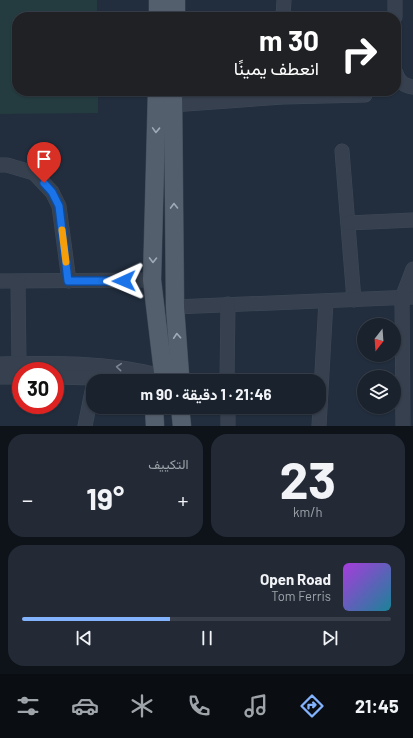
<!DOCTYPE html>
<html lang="ar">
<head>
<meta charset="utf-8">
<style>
	body { margin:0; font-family:Barlow,Vazirmatn,sans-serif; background:#232a36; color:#f1f3f6; direction:rtl; height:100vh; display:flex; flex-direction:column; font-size:15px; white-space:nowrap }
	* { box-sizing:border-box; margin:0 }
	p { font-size:13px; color:#9fa4aa }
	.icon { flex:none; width:22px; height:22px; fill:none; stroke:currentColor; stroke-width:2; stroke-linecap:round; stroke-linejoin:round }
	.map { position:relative; height:426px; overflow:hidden; direction:ltr }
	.drawer { display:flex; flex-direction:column; gap:8px; padding:8px; background:#0e1319; flex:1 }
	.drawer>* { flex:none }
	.top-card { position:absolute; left:12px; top:12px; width:389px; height:84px; border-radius:16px; box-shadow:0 1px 3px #0004,0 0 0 1px #383f4a; direction:rtl; background:#202124; color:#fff; overflow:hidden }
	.needle { width:26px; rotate:197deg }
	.buttons { position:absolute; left:357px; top:318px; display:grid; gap:8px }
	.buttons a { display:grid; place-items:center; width:44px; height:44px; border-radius:50%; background:#1a222e; box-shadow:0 1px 3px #0004,0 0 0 1px #383f4a; font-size:20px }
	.speed { position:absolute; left:12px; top:362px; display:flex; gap:8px; font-size:20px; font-weight:700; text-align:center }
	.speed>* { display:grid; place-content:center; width:52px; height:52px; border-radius:50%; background:#1a222e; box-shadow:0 1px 3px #0004,0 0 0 1px #383f4a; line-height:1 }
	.speed .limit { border:6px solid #d22; background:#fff; color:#111 }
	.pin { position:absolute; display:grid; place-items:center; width:34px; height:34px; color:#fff; margin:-41px -17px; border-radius:50% 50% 50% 0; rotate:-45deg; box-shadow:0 0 4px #0007 }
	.pin .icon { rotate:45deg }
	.me { position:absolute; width:44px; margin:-22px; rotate:269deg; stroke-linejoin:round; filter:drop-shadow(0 0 3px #0008) }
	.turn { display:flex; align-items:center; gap:14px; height:84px; padding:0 16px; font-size:18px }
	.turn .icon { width:52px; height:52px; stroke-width:2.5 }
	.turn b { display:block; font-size:28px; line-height:34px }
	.big { font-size:30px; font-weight:700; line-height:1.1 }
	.drawer .tile { flex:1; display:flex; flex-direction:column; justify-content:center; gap:6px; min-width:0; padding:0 14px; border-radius:16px; background:#232a36 }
	.drawer .dial { align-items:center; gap:0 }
	.dial b { font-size:52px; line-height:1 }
	.song { display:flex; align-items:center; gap:12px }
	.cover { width:48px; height:48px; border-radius:6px; background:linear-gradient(135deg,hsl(280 70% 55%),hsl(190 70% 35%)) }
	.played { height:4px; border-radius:2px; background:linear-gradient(90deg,#83b3fd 40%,#383f4a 40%) }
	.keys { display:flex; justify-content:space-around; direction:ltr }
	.heat { display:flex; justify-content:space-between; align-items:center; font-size:22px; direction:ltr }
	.drawer .tiles { flex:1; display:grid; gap:8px; grid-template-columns:1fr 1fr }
	.tile:last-child { grid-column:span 2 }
	.trip { position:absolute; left:86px; top:374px; width:240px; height:40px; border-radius:16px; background:#1a222e; box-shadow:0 1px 3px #0004,0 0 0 1px #383f4a; font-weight:700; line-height:40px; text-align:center; direction:rtl }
	.dock { display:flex; height:64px; justify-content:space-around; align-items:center; background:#0a0e12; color:#9fa4aa }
	.dock .icon { width:28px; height:28px }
	.dock .selected { color:#83b3fd }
	.dock b { font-size:18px; color:#f1f3f6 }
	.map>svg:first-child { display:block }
	.green { fill:#243c3f }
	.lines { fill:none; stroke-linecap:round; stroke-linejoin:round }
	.minor-casing { stroke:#3f4957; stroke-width:15 }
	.major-casing { stroke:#3f4957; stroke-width:19 }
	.minor { stroke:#36404e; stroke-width:14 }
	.major { stroke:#545f6e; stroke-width:18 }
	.oneway { stroke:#9fa9b7 }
	.oneway2 { stroke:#7a8492 }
	.route-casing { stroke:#114b97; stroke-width:10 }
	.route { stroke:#1a73e8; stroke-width:7 }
	.slow { stroke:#f59e0b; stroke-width:7 }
</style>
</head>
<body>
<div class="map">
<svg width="413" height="426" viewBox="0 0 413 426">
	<rect width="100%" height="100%" fill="#222e3e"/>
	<polygon class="green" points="0,0 97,0 97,17 17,17 17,91 98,91 98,113 0,114"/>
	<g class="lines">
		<defs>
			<g id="minor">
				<polyline points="395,0 395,17"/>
				<polyline points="283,17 284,0"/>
				<path d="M396,73C398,82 405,86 413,87"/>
				<polyline points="172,105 283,97 365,95"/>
				<polyline points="342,151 354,300"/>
				<polyline points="0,165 7,165 34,173 52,192 59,206 69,281"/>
				<polyline points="348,223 413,220"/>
				<polyline points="0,281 152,280"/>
				<polyline points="18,282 19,364"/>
				<polyline points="175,307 413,297"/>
				<path d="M0,364C53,363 106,362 158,375"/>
				<polyline points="0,377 21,377"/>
				<polyline points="55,377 94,378 108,381"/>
				<polyline points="227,381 228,304"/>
				<polyline points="228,407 228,426"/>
				<polyline points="85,426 93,386"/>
				<polyline points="319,426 326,301"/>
				<polyline points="403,426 402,298 413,269"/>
			</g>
			<g id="major">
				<polyline points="158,17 158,0"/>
				<polyline points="176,17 176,0"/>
				<polyline points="157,91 152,280 163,372"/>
				<polyline points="173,91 175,307 180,375"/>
				<polyline points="154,407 155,426"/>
				<polyline points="180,407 182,426"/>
			</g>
		</defs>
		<use href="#minor" class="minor-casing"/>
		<use href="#major" class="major-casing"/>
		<use href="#minor" class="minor"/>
		<use href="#major" class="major"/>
	</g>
	<defs><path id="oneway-chevron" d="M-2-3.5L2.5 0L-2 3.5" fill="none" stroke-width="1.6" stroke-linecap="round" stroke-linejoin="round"/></defs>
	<g class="oneway">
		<use href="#oneway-chevron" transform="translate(156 130) rotate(92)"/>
		<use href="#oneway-chevron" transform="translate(174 206) rotate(-91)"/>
		<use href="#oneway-chevron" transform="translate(153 260) rotate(91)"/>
		<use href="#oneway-chevron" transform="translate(177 336) rotate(-94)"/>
	</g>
	<use class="oneway2" href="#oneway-chevron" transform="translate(119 367) rotate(-175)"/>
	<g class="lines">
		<defs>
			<polyline id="route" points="44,183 52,192 59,206 68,281 124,281"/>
		</defs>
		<use href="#route" class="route-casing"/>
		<use href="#route" class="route"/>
		<polyline class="slow" points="62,230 66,262"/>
	</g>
</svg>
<div class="buttons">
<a><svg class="needle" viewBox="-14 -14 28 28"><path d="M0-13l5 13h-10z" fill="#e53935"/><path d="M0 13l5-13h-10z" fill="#9fa4aa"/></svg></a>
<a><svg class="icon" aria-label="layers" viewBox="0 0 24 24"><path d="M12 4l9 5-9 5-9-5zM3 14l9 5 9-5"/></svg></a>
</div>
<div class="speed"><div class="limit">30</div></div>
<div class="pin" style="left:44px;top:183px;background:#d93025"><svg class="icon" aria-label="arrive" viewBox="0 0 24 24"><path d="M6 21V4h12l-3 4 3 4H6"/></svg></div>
<svg class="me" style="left:124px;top:281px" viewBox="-20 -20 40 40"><path d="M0-17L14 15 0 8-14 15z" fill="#1a73e8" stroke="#fff" stroke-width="4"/></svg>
<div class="trip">21:46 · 1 دقيقة · 90 m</div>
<div class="top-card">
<div class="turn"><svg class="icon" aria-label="right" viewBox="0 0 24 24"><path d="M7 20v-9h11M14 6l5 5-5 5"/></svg><div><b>30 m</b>انعطف يمينًا</div></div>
</div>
</div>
<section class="drawer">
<div class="tiles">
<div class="tile dial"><b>23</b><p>km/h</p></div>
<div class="tile"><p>التكييف</p>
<div class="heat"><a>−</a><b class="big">19°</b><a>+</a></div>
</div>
<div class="tile">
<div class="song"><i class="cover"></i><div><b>Open Road</b><p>Tom Ferris</p></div></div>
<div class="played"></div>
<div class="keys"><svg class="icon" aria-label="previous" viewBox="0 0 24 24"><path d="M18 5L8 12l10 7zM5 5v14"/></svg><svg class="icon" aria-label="pause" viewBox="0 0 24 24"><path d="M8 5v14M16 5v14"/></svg><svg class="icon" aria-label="next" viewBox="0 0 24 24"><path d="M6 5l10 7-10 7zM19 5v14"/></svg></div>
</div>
</div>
</section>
<nav class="dock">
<b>21:45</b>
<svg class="icon selected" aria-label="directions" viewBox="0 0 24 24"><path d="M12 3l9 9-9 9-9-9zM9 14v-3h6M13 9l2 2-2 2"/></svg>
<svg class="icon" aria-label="music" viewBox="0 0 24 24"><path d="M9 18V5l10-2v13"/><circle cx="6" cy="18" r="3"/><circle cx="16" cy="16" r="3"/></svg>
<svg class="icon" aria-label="phone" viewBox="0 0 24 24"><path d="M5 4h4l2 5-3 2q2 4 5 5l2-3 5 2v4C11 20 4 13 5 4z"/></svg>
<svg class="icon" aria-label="climate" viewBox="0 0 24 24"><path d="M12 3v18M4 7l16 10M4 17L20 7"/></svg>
<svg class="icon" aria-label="car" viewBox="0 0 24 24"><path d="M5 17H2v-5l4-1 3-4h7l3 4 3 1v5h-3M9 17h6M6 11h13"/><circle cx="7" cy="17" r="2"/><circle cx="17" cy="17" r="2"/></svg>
<svg class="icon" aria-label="filters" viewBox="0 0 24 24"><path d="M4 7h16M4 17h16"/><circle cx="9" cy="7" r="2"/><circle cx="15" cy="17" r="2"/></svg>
</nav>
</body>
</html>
